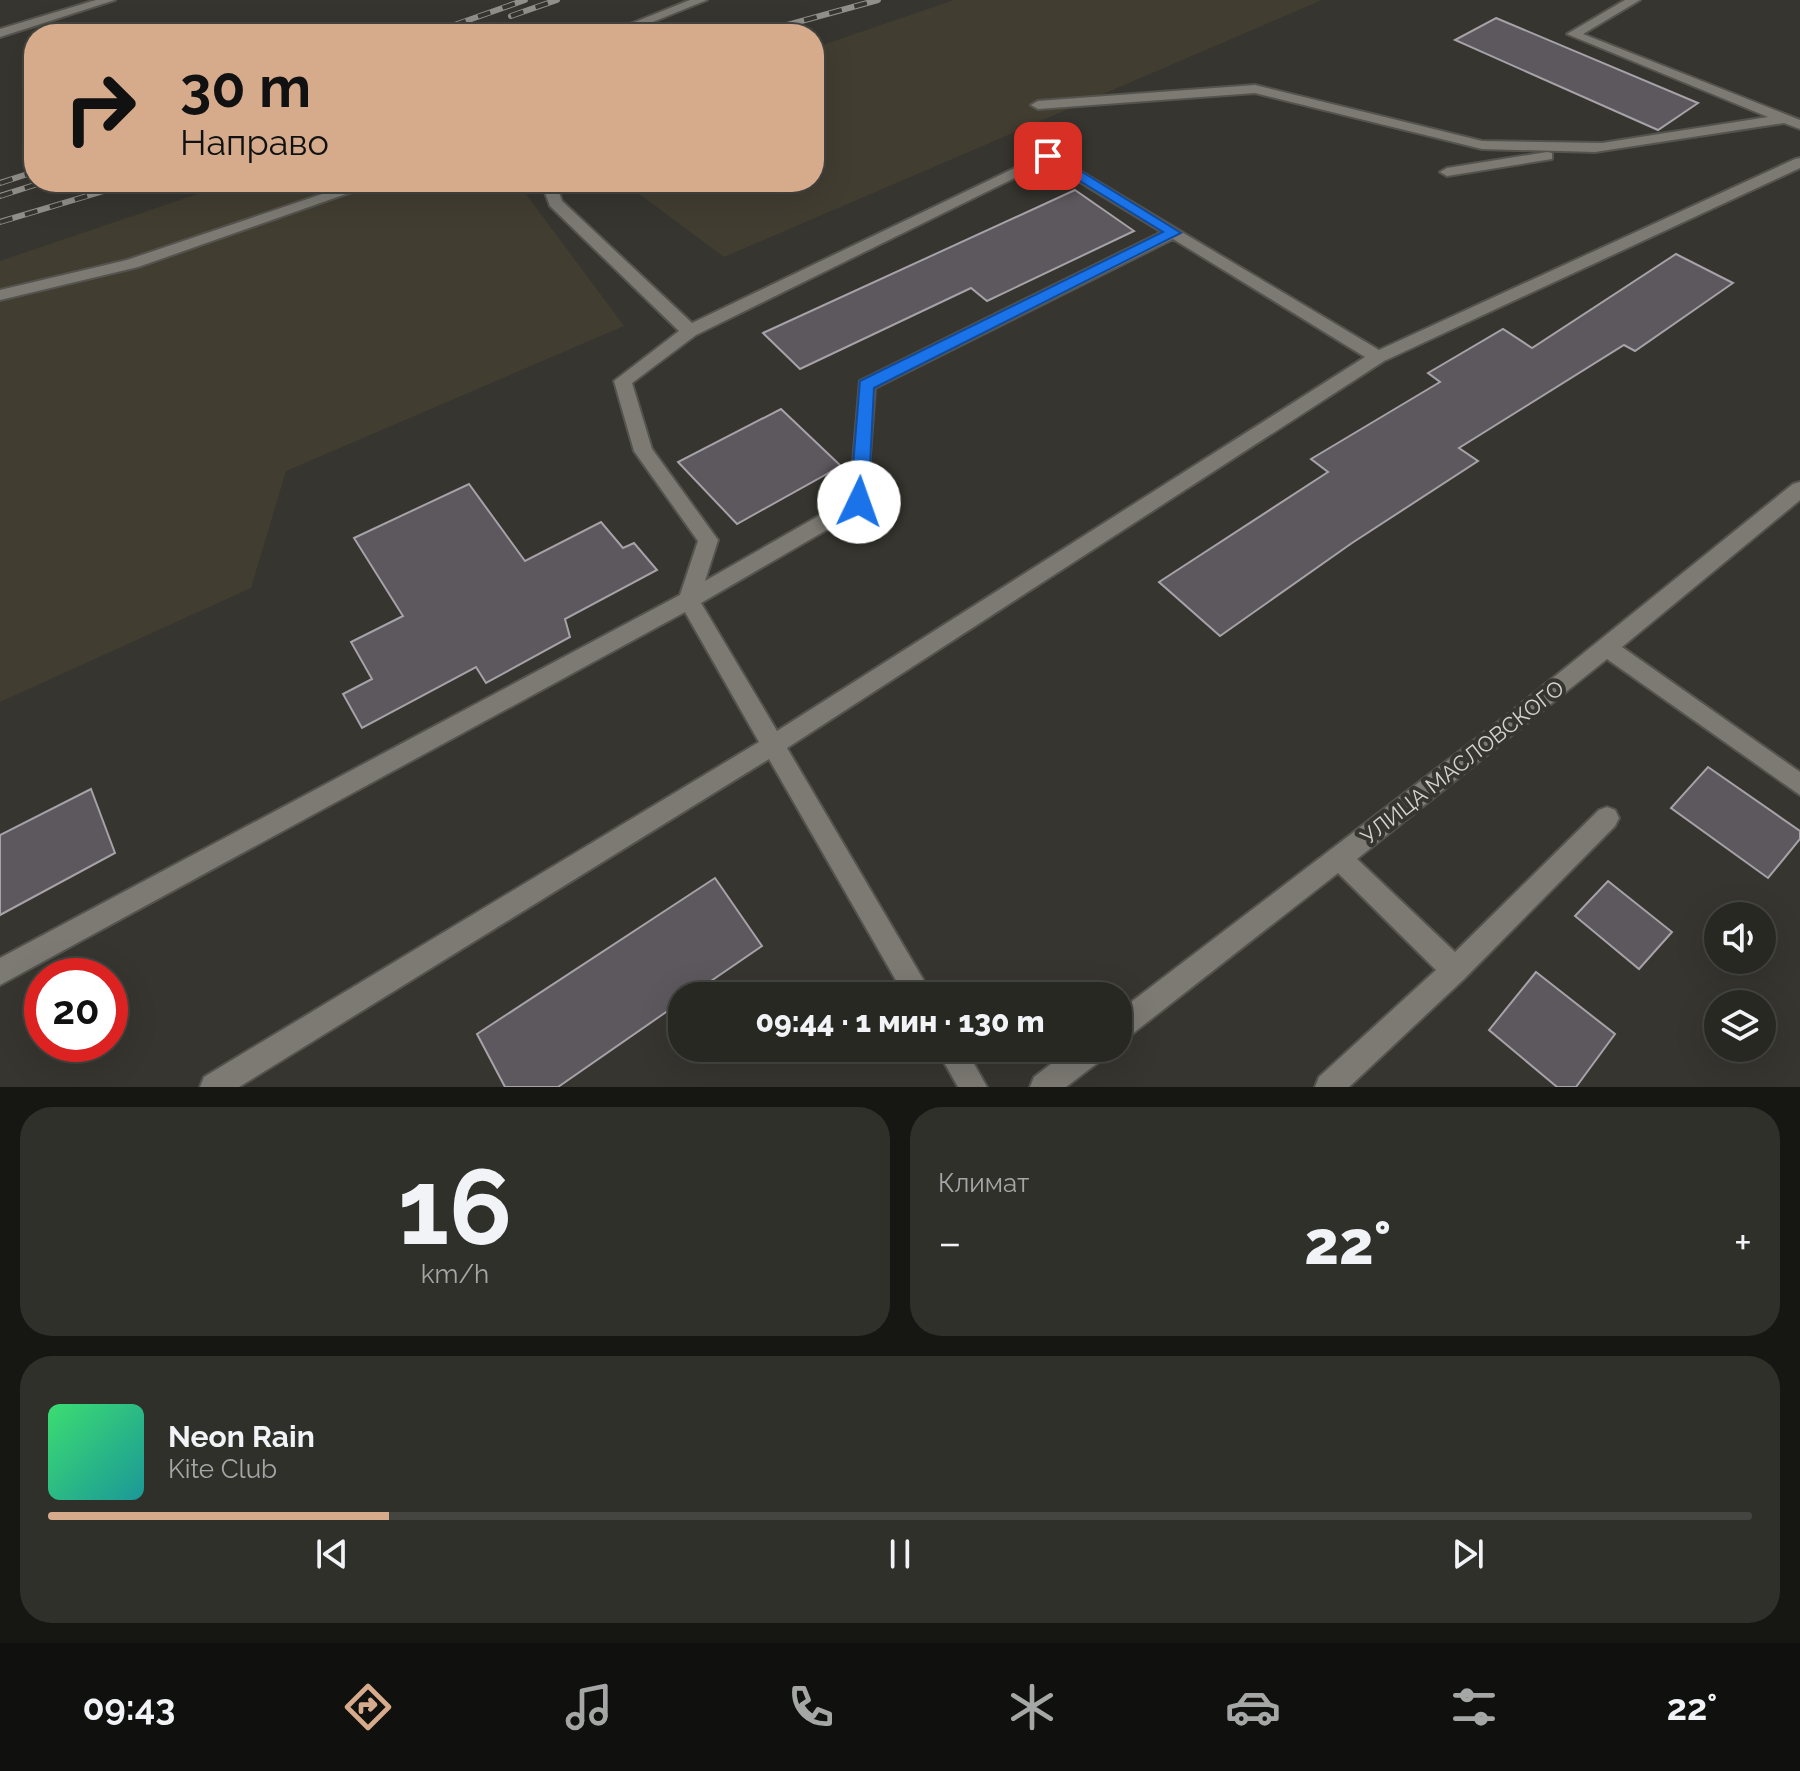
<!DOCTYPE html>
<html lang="ru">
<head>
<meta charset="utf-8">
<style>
	body { margin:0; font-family:Raleway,sans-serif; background:#30302b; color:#f1f3f6; height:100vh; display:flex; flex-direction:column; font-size:30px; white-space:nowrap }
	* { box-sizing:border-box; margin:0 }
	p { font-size:26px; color:#a5a6a6 }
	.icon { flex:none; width:44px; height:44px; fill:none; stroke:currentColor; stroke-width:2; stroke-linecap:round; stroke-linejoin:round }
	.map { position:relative; height:1087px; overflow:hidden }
	.sheet { display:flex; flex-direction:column; gap:20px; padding:20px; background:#161613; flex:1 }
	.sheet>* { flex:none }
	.banner { position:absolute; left:24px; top:24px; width:800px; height:168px; border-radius:32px; box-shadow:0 8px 32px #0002,0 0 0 2px #444441; background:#d6ab8b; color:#111; overflow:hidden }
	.buttons { position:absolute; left:1704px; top:902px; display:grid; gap:16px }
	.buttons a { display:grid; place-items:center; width:72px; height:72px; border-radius:50%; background:#282823; box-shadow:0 8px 32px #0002,0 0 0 2px #444441; font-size:40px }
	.speed { position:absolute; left:24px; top:958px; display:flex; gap:16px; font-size:40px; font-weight:700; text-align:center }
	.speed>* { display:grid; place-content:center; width:104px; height:104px; border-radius:50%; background:#282823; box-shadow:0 8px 32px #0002,0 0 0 2px #444441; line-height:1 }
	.speed .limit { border:12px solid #d22; background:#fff; color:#111 }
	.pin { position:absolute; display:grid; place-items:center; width:68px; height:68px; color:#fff; margin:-34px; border-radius:16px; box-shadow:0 4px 12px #0006 }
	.me { position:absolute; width:88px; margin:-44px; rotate:3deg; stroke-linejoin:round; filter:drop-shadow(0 0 6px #0008) }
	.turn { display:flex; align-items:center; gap:28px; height:168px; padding:0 24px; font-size:36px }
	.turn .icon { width:104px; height:104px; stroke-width:2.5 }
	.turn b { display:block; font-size:56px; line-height:68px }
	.big { font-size:60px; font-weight:800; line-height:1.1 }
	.sheet .card { flex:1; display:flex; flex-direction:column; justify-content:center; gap:12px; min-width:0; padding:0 28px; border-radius:32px; background:#30302b }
	.sheet .dial { align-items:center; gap:0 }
	.dial b { font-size:104px; line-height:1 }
	.song { display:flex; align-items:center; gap:24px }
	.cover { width:96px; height:96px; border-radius:12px; background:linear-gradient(135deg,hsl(140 70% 55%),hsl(180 70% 35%)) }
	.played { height:8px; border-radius:4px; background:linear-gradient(90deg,#d6ab8b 20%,#444441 20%) }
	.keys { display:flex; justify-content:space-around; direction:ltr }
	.heat { display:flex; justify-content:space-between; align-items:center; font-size:44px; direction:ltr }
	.sheet .tiles { flex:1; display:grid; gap:20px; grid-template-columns:1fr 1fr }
	.card:last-child { grid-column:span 2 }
	.trip { position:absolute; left:668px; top:982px; width:464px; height:80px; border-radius:32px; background:#282823; box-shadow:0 8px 32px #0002,0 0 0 2px #444441; font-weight:800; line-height:80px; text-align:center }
	.dock { display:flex; height:128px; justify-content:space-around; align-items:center; background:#10100e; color:#a5a6a6 }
	.dock .icon { width:56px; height:56px }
	.dock .current { color:#d6ab8b }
	.dock b { font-size:36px; color:#f1f3f6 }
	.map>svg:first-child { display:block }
	.built { fill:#413d31 }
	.building { fill:#5d585e; stroke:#a7a2a8; stroke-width:2 }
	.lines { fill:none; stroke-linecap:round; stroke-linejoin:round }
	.minor-casing { stroke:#55534e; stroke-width:4 }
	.minor { fill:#7c7a73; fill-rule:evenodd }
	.rail-casing { stroke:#908f8a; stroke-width:6 }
	.rail { stroke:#36352f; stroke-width:4; stroke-dasharray:13; stroke-linecap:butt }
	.route { fill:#1a73e8; stroke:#114b97; stroke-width:2 }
	.labels { text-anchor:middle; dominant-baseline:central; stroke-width:8; stroke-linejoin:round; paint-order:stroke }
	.street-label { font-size:22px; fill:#d4d3cf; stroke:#36352f }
</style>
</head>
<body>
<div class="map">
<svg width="1800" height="1087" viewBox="0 0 1800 1087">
	<rect width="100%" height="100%" fill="#36352f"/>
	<g class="built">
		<polygon points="954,0 1322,0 724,257 623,182 814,182 814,48"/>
		<polygon points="233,182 517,182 624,326 286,471 251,588 0,702 0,261"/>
	</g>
	<g class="building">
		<polygon points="1496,18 1698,103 1658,130 1455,40"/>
		<polygon points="1075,190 1134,231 987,301 971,288 800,369 763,333"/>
		<polygon points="1676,254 1733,283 1635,351 1624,345 1459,448 1478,461 1352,543 1220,636 1159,582 1328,472 1311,459 1440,382 1428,373 1503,329 1532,348"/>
		<polygon points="781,409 841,466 737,524 678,462"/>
		<polygon points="469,484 525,561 601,522 623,548 634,543 657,570 565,619 570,637 486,683 476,667 362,728 343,694 372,679 351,642 403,616 354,538"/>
		<polygon points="1708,767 1800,831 1800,839 1768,878 1671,808"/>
		<polygon points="91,789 115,853 0,915 0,835"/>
		<polygon points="715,878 762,946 689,996 682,996 682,1001 558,1087 505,1087 477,1034"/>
		<polygon points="1608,881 1672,932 1639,969 1575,916"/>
		<polygon points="1536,972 1615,1034 1576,1087 1557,1087 1489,1030"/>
	</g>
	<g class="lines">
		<defs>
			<g id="minor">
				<polygon points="96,0 115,0 0,37 0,29"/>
				<polygon points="690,0 707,0 623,34 605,34"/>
				<polygon points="1625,0 1640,0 1583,34 1800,120 1800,129 1784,123 1595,152 1482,149 1255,93 1038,109 1031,105 1038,101 1255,85 1482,141 1602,143 1768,117 1567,34"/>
				<path d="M1048,152L1379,350L1795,159L1800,158V168L1384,361L787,748L933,996H905L769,759L239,1087H200L204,1077L759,742L685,612L0,985V958L680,595L698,541L634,451L614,381L679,331L550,206L541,182H555L562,201L692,323ZM1047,162L1162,232L860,381L850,498L705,581L718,540L652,449L632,383L696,335ZM1173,239L1365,357L777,731L701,603L866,507L875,388Z"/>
				<polygon points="1547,152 1552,153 1552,159 1447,176 1440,172 1447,168"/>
				<polygon points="358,182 380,182 138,267 0,300 0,290 127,260"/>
				<polygon points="1800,482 1800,500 1622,647 1800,772 1800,795 1607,659 1357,859 1455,952 1599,810 1607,807 1615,810 1619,818 1615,826 1464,979 1349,1087 1315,1087 1319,1077 1436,970 1338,873 1127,1038 1118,1042 1118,1012 1507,715 1793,484"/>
				<polygon points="936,1048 965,1048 987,1087 958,1087"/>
				<polygon points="1072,1048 1108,1048 1104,1058 1066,1087 1030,1087 1034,1077"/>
			</g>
		</defs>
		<use href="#minor" class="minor-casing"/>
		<use href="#minor" class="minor"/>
		<defs>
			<g id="rail">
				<polyline points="511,16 557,0"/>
				<polyline points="429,34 525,0"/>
				<polyline points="754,34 878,0"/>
				<polyline points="0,183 34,172"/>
				<polyline points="0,196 44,182"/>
				<polyline points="0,222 134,182"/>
			</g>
		</defs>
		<use href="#rail" class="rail-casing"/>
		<use href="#rail" class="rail"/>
	</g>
	<polygon class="route" points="1044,154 1053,154 1181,233 874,388 868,502 865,507 853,507 850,502 860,381 1163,232 1044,159"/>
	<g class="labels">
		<g class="street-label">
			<text transform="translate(1462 762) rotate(-38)">УЛИЦА МАСЛОВСКОГО</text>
		</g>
	</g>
</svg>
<div class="buttons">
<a><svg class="icon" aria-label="sound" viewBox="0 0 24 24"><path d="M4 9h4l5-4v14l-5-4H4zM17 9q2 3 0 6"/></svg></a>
<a><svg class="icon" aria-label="layers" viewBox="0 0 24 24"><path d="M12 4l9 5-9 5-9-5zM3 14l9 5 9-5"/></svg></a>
</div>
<div class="speed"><div class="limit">20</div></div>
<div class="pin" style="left:1048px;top:156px;background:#d93025"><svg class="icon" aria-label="arrive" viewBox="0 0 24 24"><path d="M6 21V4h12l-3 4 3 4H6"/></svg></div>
<svg class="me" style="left:859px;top:502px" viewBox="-20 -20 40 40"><circle r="19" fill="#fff"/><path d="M0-13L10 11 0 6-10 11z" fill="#1a73e8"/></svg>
<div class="trip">09:44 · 1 мин · 130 m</div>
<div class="banner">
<div class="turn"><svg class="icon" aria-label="right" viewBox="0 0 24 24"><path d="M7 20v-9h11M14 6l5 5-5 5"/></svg><div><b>30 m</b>Направо</div></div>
</div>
</div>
<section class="sheet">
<div class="tiles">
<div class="card dial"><b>16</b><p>km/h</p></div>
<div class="card"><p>Климат</p>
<div class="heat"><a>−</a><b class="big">22°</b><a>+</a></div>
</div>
<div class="card">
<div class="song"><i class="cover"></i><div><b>Neon Rain</b><p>Kite Club</p></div></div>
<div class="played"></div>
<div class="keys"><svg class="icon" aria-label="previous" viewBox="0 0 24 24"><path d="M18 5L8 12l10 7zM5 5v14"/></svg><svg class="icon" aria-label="pause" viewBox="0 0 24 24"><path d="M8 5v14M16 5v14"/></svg><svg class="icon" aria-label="next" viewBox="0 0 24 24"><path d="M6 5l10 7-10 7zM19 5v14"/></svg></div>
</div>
</div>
</section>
<nav class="dock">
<b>09:43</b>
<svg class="icon current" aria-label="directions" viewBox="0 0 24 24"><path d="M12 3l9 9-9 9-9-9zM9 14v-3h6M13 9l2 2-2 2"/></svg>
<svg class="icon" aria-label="music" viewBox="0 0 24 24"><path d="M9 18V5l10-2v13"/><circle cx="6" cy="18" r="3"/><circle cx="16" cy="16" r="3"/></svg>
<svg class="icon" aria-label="phone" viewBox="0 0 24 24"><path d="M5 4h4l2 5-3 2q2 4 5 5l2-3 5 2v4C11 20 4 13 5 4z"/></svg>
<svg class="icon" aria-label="climate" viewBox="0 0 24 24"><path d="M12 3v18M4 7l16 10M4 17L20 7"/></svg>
<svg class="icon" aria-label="car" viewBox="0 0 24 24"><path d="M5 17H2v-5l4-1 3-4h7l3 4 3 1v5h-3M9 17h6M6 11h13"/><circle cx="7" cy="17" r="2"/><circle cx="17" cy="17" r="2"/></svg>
<svg class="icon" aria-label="filters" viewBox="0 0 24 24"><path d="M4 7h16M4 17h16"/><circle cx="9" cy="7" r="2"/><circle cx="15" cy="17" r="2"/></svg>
<b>22°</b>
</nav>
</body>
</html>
